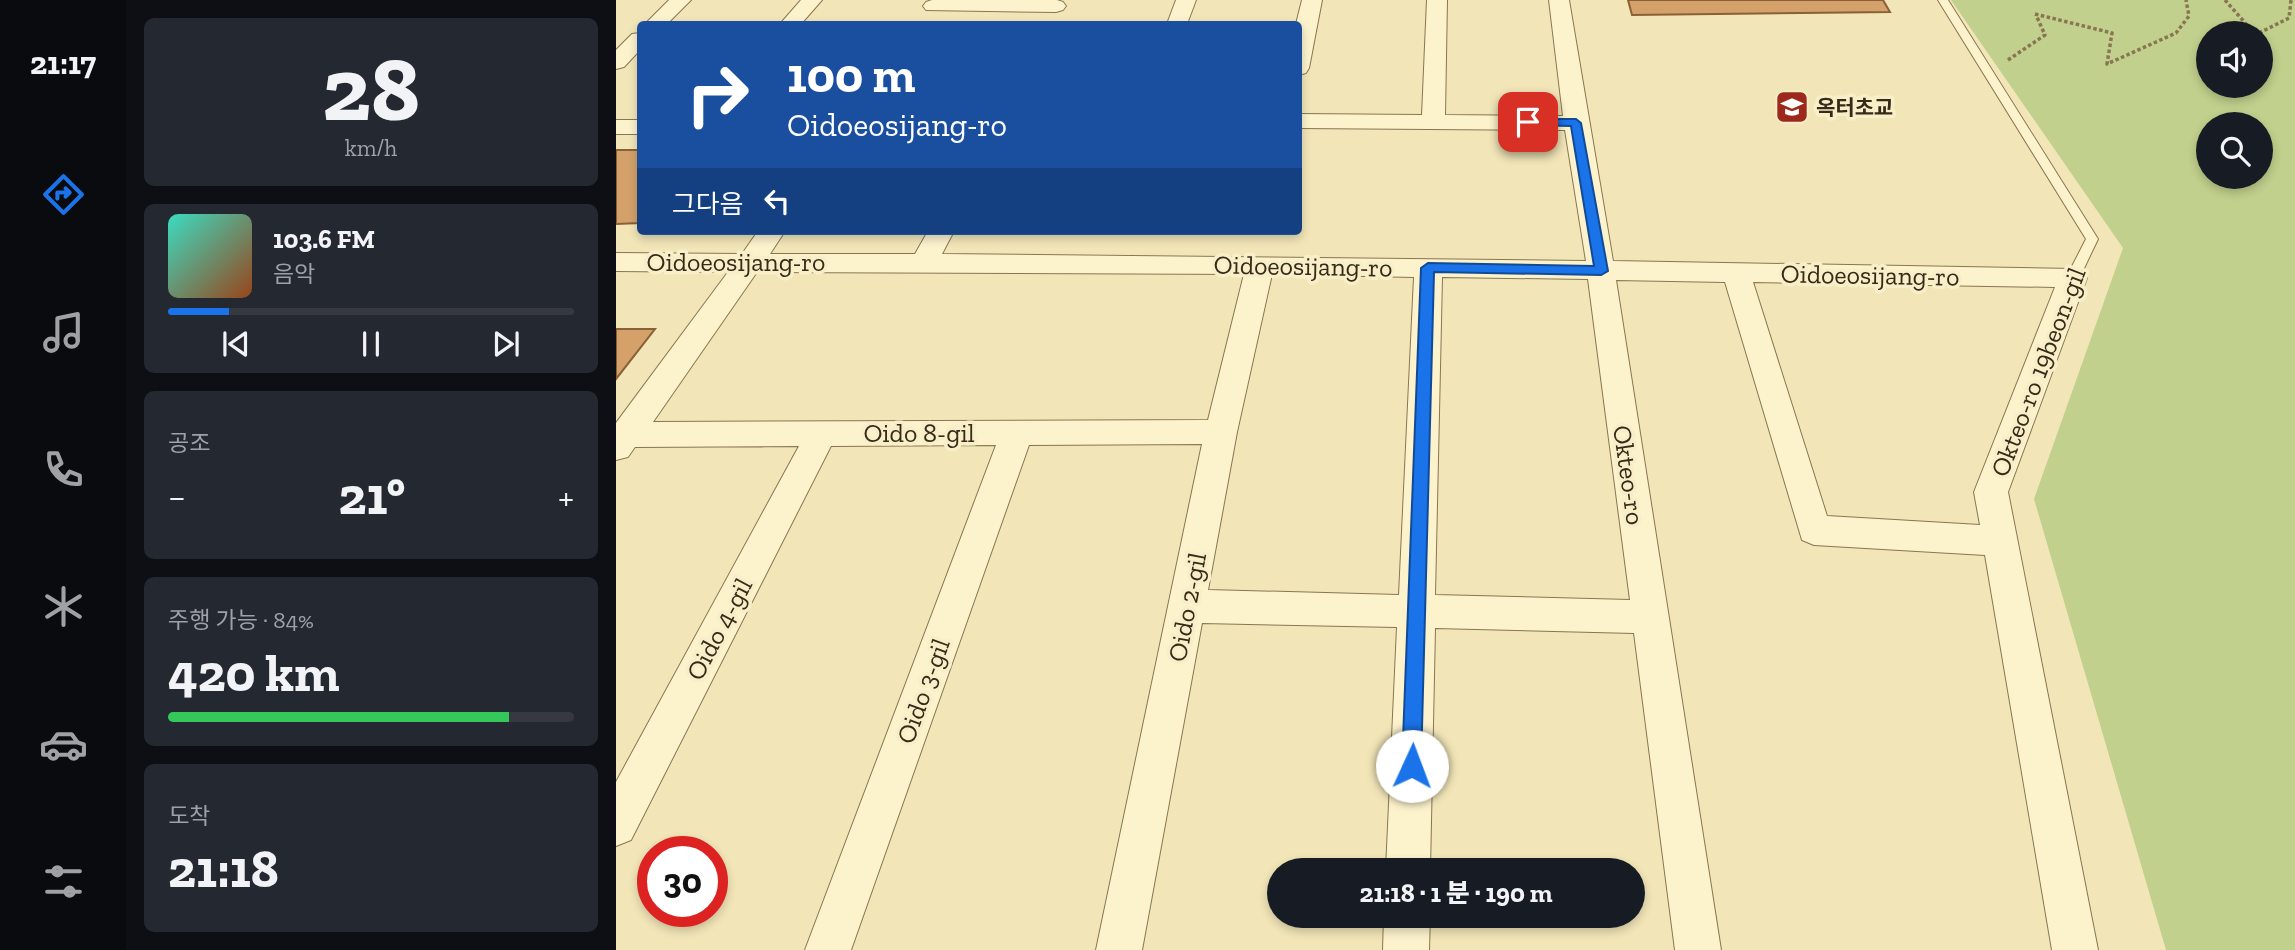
<!DOCTYPE html>
<html lang="ko">
<head>
<meta charset="utf-8">
<style>
	body { margin:0; font-family:"Zilla Slab","Noto Sans KR",serif; background:#242831; color:#f1f3f6; height:100vh; display:flex; flex-direction:column; font-size:26px; white-space:nowrap }
	* { box-sizing:border-box; margin:0 }
	p { font-size:23px; color:#9ea1a6 }
	.icon { flex:none; width:38px; height:38px; fill:none; stroke:currentColor; stroke-width:2; stroke-linecap:round; stroke-linejoin:round }
	.map { position:relative; flex:1; overflow:hidden }
	.panel { display:flex; flex-direction:column; gap:18px; padding:18px; background:#0d0f14; width:490px }
	.panel>* { flex:none }
	.hud { position:absolute; left:21px; top:21px; width:665px; height:214px; border-radius:7px; box-shadow:0 4px 10px #0003; background:#1a4fa0; color:#fff; overflow:hidden }
	.controls { position:absolute; left:1580px; top:21px; display:grid; gap:14px }
	.controls a { display:grid; place-items:center; width:77px; height:77px; border-radius:50%; background:#171b24; box-shadow:0 4px 10px #0003; font-size:35px }
	.speed { position:absolute; left:21px; top:836px; display:flex; gap:14px; font-size:35px; font-weight:700; text-align:center }
	.speed>* { display:grid; place-content:center; width:91px; height:91px; border-radius:50%; background:#171b24; box-shadow:0 4px 10px #0003; line-height:1 }
	.speed .limit { border:10px solid #d22; background:#fff; color:#111 }
	.pin { position:absolute; display:grid; place-items:center; width:60px; height:60px; color:#fff; margin:-30px; border-radius:14px; box-shadow:0 4px 10px #0006 }
	.me { position:absolute; width:77px; margin:-38px; rotate:2deg; stroke-linejoin:round; filter:drop-shadow(0 0 5px #0008) }
	.turn { display:flex; align-items:center; gap:24px; height:147px; padding:0 35px; font-size:32px }
	.turn .icon { width:91px; height:91px; stroke-width:2.5 }
	.turn b { display:block; font-size:49px; line-height:60px }
	.then { display:flex; align-items:center; height:66px; padding:0 35px; background:#0003; gap:14px; font-size:26px }
	.big { font-size:52px; font-weight:800; line-height:1.1 }
	.panel .tile { flex:1; display:flex; flex-direction:column; justify-content:center; gap:10px; min-width:0; padding:0 24px; border-radius:10px; background:#242831 }
	.panel .dial { align-items:center; gap:0 }
	.dial b { font-size:91px; line-height:1 }
	.song { display:flex; align-items:center; gap:21px }
	.cover { width:84px; height:84px; border-radius:10px; background:linear-gradient(135deg,hsl(170 70% 55%),hsl(20 70% 35%)) }
	.played { height:7px; border-radius:4px; background:linear-gradient(90deg,#1a73e8 15%,#363941 15%) }
	.keys { display:flex; justify-content:space-around; direction:ltr }
	.heat { display:flex; justify-content:space-between; align-items:center; font-size:38px; direction:ltr }
	.charge { height:10px; border-radius:5px; background:linear-gradient(90deg,#34c759 84%,#363941 0) }
	.trip { position:absolute; left:651px; top:858px; width:378px; height:70px; border-radius:35px; background:#171b24; box-shadow:0 4px 10px #0003; font-weight:800; line-height:70px; text-align:center }
	main { display:flex; flex:1; min-height:0 }
	.menu { display:flex; flex-direction:column; width:126px; justify-content:space-around; align-items:center; background:#090b0e; color:#9ea1a6 }
	.menu .icon { width:49px; height:49px }
	.menu .current { color:#1a73e8 }
	.menu b { font-size:32px; color:#f1f3f6 }
	.map>svg:first-child { display:block }
	.green { fill:#c1d08c; fill-rule:evenodd }
	.building { fill:#d4a16a; stroke:#8a6036; stroke-width:2 }
	.lines { fill:none; stroke-linecap:round; stroke-linejoin:round }
	.lane-casing { stroke:#897552; stroke-width:2 }
	.street-casing { stroke:#897552; stroke-width:2 }
	.path { stroke:#897552; stroke-width:3.5; stroke-dasharray:3.5 2.5; stroke-linecap:butt }
	.lane { fill:#fcf2cc; fill-rule:evenodd }
	.street { fill:#fcf2cc; fill-rule:evenodd }
	.route { fill:#1a73e8; stroke:#114b97; stroke-width:2 }
	.labels { text-anchor:middle; dominant-baseline:central; stroke-width:7; stroke-linejoin:round; paint-order:stroke }
	.far-poi-label { font-size:21px; font-weight:bold; fill:#362a19; stroke:#f8efc9; text-anchor:start }
	.street-label { font-size:26px; fill:#362a19; stroke:#f8efc9 }
</style>
</head>
<body>
<main>
<nav class="menu">
<b>21:17</b>
<svg class="icon current" aria-label="directions" viewBox="0 0 24 24"><path d="M12 3l9 9-9 9-9-9zM9 14v-3h6M13 9l2 2-2 2"/></svg>
<svg class="icon" aria-label="music" viewBox="0 0 24 24"><path d="M9 18V5l10-2v13"/><circle cx="6" cy="18" r="3"/><circle cx="16" cy="16" r="3"/></svg>
<svg class="icon" aria-label="phone" viewBox="0 0 24 24"><path d="M5 4h4l2 5-3 2q2 4 5 5l2-3 5 2v4C11 20 4 13 5 4z"/></svg>
<svg class="icon" aria-label="climate" viewBox="0 0 24 24"><path d="M12 3v18M4 7l16 10M4 17L20 7"/></svg>
<svg class="icon" aria-label="car" viewBox="0 0 24 24"><path d="M5 17H2v-5l4-1 3-4h7l3 4 3 1v5h-3M9 17h6M6 11h13"/><circle cx="7" cy="17" r="2"/><circle cx="17" cy="17" r="2"/></svg>
<svg class="icon" aria-label="filters" viewBox="0 0 24 24"><path d="M4 7h16M4 17h16"/><circle cx="9" cy="7" r="2"/><circle cx="15" cy="17" r="2"/></svg>
</nav>
<section class="panel">
<div class="tile dial"><b>28</b><p>km/h</p></div>
<div class="tile">
<div class="song"><i class="cover"></i><div><b>103.6 FM</b><p>음악</p></div></div>
<div class="played"></div>
<div class="keys"><svg class="icon" aria-label="previous" viewBox="0 0 24 24"><path d="M18 5L8 12l10 7zM5 5v14"/></svg><svg class="icon" aria-label="pause" viewBox="0 0 24 24"><path d="M8 5v14M16 5v14"/></svg><svg class="icon" aria-label="next" viewBox="0 0 24 24"><path d="M6 5l10 7-10 7zM19 5v14"/></svg></div>
</div>
<div class="tile"><p>공조</p>
<div class="heat"><a>−</a><b class="big">21°</b><a>+</a></div>
</div>
<div class="tile"><p>주행 가능 · 84%</p><b class="big">420 km</b><div class="charge"></div></div>
<div class="tile"><p>도착</p><b class="big">21:18</b></div>
</section>
<div class="map">
<svg width="1679" height="950" viewBox="0 0 1679 950">
	<rect width="100%" height="100%" fill="#f2e6b8"/>
	<path class="green" d="M1335,0H1679V950H1550L1418,499L1507,248ZM1592,33H1645V86H1592ZM1592,124H1645V177H1592Z"/>
	<g class="building">
		<polygon points="1012,0 1267,0 1274,12 1016,15"/>
		<polygon points="0,150 24,150 24,223 0,224"/>
		<polygon points="0,329 39,329 0,379"/>
	</g>
	<g class="lines">
		<defs>
			<polygon id="lane" points="1322,0 1332,0 1482,239 1462,281 1457,282 1450,278 1470,239"/>
			<g id="street">
				<polygon points="53,0 75,0 51,24 29,24"/>
				<polygon points="185,0 206,0 185,24 164,24"/>
				<polygon points="316,0 441,0 447,2 450,6 447,10 440,12 310,10 307,6 310,2"/>
				<polygon points="560,0 580,0 571,24 551,24"/>
				<polygon points="686,0 706,0 693,68 690,73 682,75 680,24"/>
				<path d="M811,0H831L829,115L947,116L933,0H953L997,261L1457,269L1467,271L1471,278L1392,492L1482,950H1436L1369,555L1198,545L1186,540L1109,282L1000,280L1105,950H1059L1018,633L819,628L814,870H770L781,627L586,623L526,950H480L586,444L413,445L235,950H189L380,445L215,446L15,840L0,846V782L183,446L19,447L12,457L0,460V423L112,272L0,271V253L126,254L142,231H169L154,254H299L312,231H338L326,254L970,261L949,130L682,128V114L806,115ZM141,272L628,274L592,420L37,422ZM656,274L798,277L783,595L592,590L621,432ZM826,277L972,279L1014,600L819,595ZM1137,282L1439,287L1358,492L1364,525L1211,516Z"/>
				<polygon points="24,33 24,50 8,67 0,69 0,50 16,34"/>
				<rect x="0" y="120" width="24" height="14"/>
				<polygon points="768,915 814,915 813,950 767,950"/>
			</g>
		</defs>
		<use href="#lane" class="lane-casing"/>
		<use href="#street" class="street-casing"/>
		<g class="path">
			<polyline points="1609,0 1638,33"/>
			<polyline points="1419,14 1496,33 1491,64 1560,33 1573,16 1570,0"/>
			<polyline points="1643,33 1673,18 1675,0"/>
			<polyline points="1392,60 1429,35 1420,15"/>
		</g>
		<use href="#lane" class="lane"/>
		<use href="#street" class="street"/>
	</g>
	<polygon class="route" points="912,119 960,119 965,123 992,271 985,275 818,272 805,766 803,773 796,776 789,773 786,766 805,268 812,263 978,266 955,126 908,125 908,120"/>
	<defs>
		<symbol id="school-square" viewBox="-11 -11 22 22"><rect x="-9" y="-9" width="18" height="18" rx="4" fill="#9d291d" stroke="#f8efc9"/><path d="M0-5L7-2L0 1L-7-2ZM-4 1L0 2.5L4 1V4Q0 6-4 4Z" fill="#fff"/></symbol>
	</defs>
	<g fill-rule="evenodd">
		<use href="#school-square" x="1157" y="88" width="38" height="38"/>
	</g>
	<g class="labels">
		<g class="far-poi-label">
			<text x="1200" y="107">옥터초교</text>
		</g>
		<g class="street-label">
			<text x="120" y="262">Oidoeosijang-ro</text>
			<text transform="translate(687 266) rotate(1)">Oidoeosijang-ro</text>
			<text transform="translate(1254 275) rotate(1)">Oidoeosijang-ro</text>
			<text transform="translate(1422 372) rotate(-69)">Okteo-ro 19beon-gil</text>
			<text x="303" y="433">Oido 8-gil</text>
			<text transform="translate(1013 475) rotate(82)">Okteo-ro</text>
			<text transform="translate(571 607) rotate(-79)">Oido 2-gil</text>
			<text transform="translate(103 629) rotate(-62)">Oido 4-gil</text>
			<text transform="translate(307 691) rotate(-70)">Oido 3-gil</text>
		</g>
	</g>
</svg>
<div class="controls">
<a><svg class="icon" aria-label="sound" viewBox="0 0 24 24"><path d="M4 9h4l5-4v14l-5-4H4zM17 9q2 3 0 6"/></svg></a>
<a><svg class="icon" aria-label="search" viewBox="0 0 24 24"><circle cx="10" cy="10" r="6"/><path d="M15 15l6 6"/></svg></a>
</div>
<div class="speed"><div class="limit">30</div></div>
<div class="pin" style="left:912px;top:122px;background:#d93025"><svg class="icon" aria-label="arrive" viewBox="0 0 24 24"><path d="M6 21V4h12l-3 4 3 4H6"/></svg></div>
<svg class="me" style="left:796px;top:766px" viewBox="-20 -20 40 40"><circle r="19" fill="#fff"/><path d="M0-13L10 11 0 6-10 11z" fill="#1a73e8"/></svg>
<div class="trip">21:18 · 1 분 · 190 m</div>
<div class="hud">
<div class="turn"><svg class="icon" aria-label="right" viewBox="0 0 24 24"><path d="M7 20v-9h11M14 6l5 5-5 5"/></svg><div><b>100 m</b>Oidoeosijang-ro</div></div>
<div class="then">그다음<svg class="icon" aria-label="left" viewBox="0 0 24 24"><path d="M17 20v-9H6M10 6l-5 5 5 5"/></svg></div>
</div>
</div>
</main>
</body>
</html>
